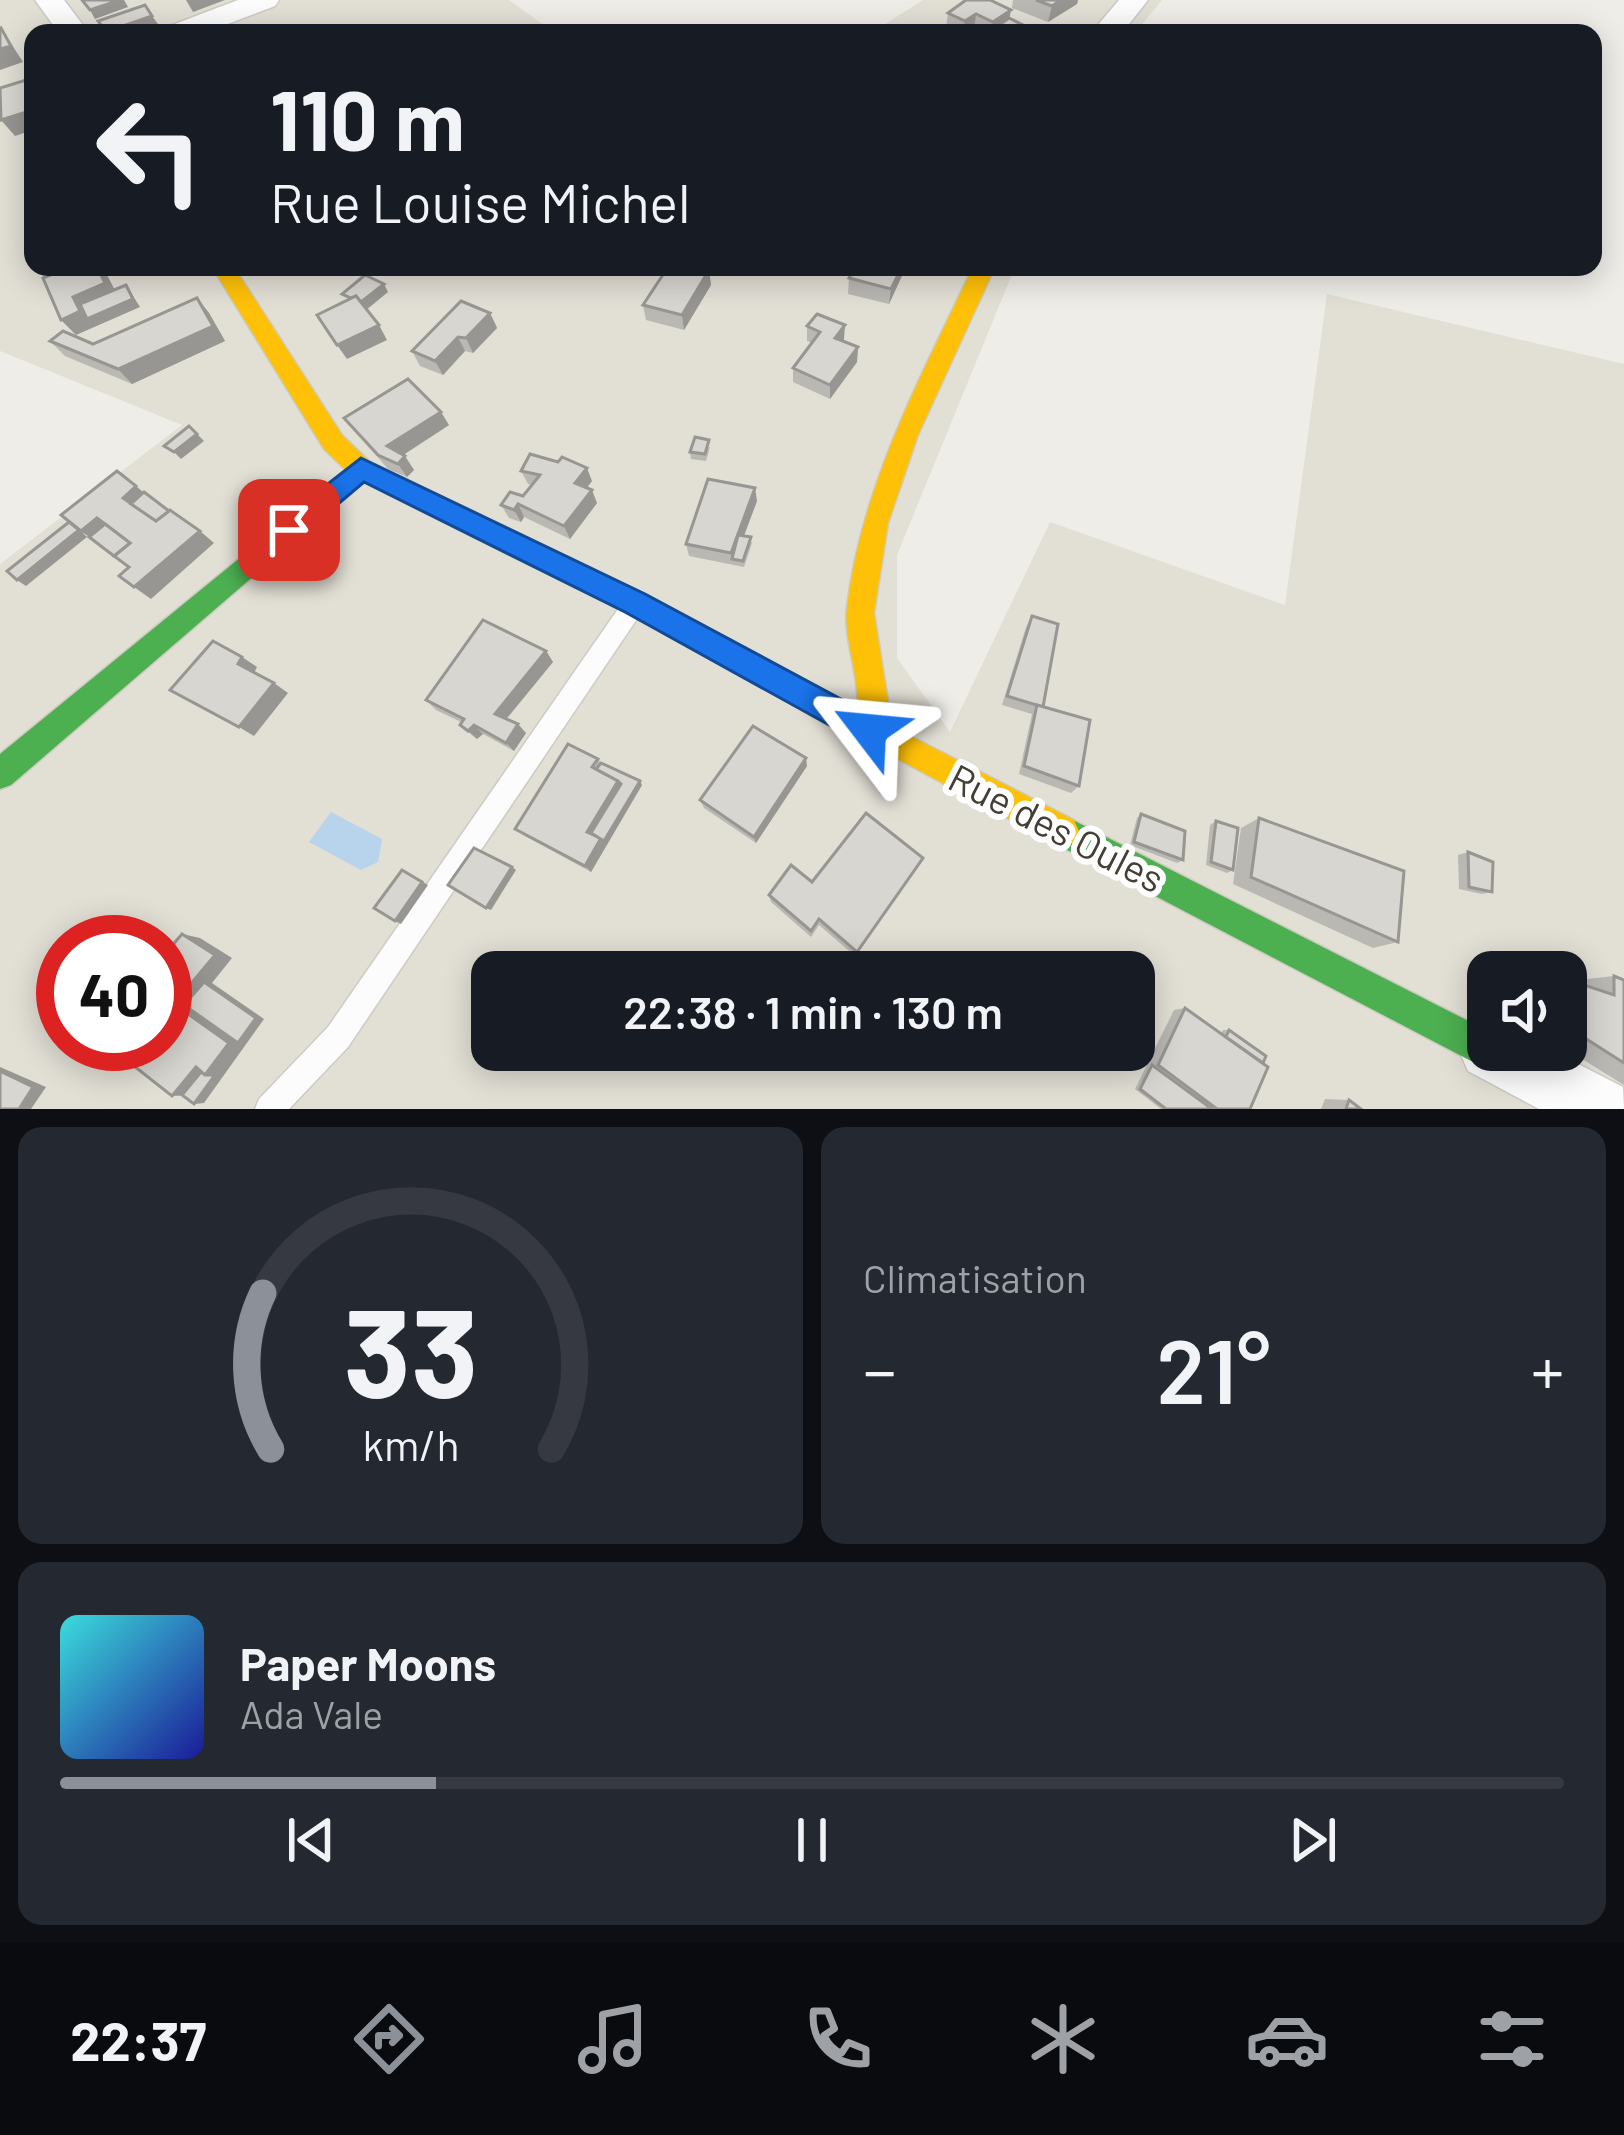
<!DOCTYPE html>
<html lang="fr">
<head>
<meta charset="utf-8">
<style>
	body { margin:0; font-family:Barlow,sans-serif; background:#242831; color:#f1f3f6; height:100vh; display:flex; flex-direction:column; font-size:45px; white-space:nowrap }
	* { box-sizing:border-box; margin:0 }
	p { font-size:39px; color:#9ea1a6 }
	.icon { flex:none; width:66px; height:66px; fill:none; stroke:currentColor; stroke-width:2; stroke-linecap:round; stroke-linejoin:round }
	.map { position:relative; height:1109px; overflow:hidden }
	.panel { display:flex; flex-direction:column; gap:18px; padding:18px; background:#0d0f14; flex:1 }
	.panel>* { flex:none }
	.banner { position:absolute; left:24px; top:24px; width:1578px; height:252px; border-radius:24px; box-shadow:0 6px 30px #0003; background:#171b24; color:#f1f3f6; overflow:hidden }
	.tools { position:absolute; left:1467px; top:951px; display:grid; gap:24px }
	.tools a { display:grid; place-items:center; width:120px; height:120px; border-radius:24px; background:#171b24; box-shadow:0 6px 30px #0003; font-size:60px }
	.speed { position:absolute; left:36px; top:915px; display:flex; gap:24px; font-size:60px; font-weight:700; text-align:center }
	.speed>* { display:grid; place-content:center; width:156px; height:156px; border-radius:50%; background:#171b24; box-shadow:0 6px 30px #0003; line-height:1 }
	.speed .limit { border:18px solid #d22; background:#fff; color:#111 }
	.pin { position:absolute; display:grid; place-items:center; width:102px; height:102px; color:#fff; margin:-51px; border-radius:24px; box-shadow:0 6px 18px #0006 }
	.me { position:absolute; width:132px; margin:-66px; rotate:299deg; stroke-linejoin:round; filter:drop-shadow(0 0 9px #0008) }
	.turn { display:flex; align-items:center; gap:42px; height:252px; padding:0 48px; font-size:54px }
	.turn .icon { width:156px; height:156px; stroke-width:2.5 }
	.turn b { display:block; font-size:84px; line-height:102px }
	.big { font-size:90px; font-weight:600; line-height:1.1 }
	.panel .tile { flex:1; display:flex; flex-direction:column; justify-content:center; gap:18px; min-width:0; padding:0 42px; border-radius:24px; background:#242831 }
	.panel .dial { align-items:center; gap:0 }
	.dial svg { height:312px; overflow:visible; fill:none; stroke:#363941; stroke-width:7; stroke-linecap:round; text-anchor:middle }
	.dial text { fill:#f1f3f6; stroke:none }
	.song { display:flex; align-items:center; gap:36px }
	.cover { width:144px; height:144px; border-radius:18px; background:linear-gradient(135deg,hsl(180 70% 55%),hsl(240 70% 35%)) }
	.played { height:12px; border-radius:6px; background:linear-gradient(90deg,#8c9099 25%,#363941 25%) }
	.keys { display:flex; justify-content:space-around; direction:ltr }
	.heat { display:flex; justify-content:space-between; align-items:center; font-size:66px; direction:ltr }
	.panel .tiles { flex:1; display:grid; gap:18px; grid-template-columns:1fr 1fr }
	.tile:last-child { grid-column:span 2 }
	.trip { position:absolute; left:471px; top:951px; width:684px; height:120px; border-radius:24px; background:#171b24; box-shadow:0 6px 30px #0003; font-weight:600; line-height:120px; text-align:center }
	.tabs { display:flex; height:192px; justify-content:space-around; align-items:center; background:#090b0e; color:#9ea1a6 }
	.tabs .icon { width:84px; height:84px }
	.tabs .active { color:#8c9099 }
	.tabs b { font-size:54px; color:#f1f3f6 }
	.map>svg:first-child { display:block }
	.residential { fill:#e2dfd5; fill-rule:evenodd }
	.water { fill:#b8d3ec }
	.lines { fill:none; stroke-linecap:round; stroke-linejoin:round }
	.lane-casing { stroke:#cccbc5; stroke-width:3 }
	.street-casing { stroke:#cccbc5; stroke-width:3 }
	.fast-casing { stroke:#cdcbbf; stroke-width:3 }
	.slow-casing { stroke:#cdcbbf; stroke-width:3 }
	.lane { fill:#fcfcfc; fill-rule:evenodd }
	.street { fill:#fcfcfc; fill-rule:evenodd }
	.fast { fill:#4caf50; fill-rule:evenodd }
	.slow { fill:#ffc107; fill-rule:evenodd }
	.wall { fill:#bab8b3 }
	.shaded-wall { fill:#979692 }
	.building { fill:#d8d6d0; stroke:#979692; stroke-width:3 }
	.route { fill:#1a73e8; stroke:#114b97; stroke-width:3 }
	.labels { text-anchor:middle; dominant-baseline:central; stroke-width:12; stroke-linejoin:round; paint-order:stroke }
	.street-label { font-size:39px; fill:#433f34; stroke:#fff }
</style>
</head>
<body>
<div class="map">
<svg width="1624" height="1109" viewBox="0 0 1624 1109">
	<rect width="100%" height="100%" fill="#eeede8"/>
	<g class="residential">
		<path d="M0,0H509L555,33H33V267H1015L897,555V658L950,732L1050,522L1285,605L1327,294L1624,364V1109H0V564L182,425L0,351ZM63,942H165V1044H63ZM492,972H1134V1050H492ZM1488,972H1566V1050H1488Z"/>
		<polygon points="923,0 1162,0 1135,33 871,33"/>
	</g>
	<polygon class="water" points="331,812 382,839 378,862 361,870 309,842"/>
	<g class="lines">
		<defs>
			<polygon id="lane" points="635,593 643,596 646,603 643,610 348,1047 289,1109 255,1109 259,1099 328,1027 627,596"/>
			<g id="street">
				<polygon points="35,0 64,0 89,33 59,33"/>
				<polygon points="238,0 279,0 275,6 204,33 162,33 167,27"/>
				<polygon points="1119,0 1148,0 1122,33 1091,33"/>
				<polygon points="1488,1021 1488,1050 1551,1050 1623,1087 1624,1109 1539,1109 1468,1071 1459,1050 1468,1029"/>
			</g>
			<g id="fast">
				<polygon points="361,459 370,462 374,469 370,476 11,785 0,789 0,754"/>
				<polygon points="1063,815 1488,1031 1488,1050 1506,1050 1501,1063 1488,1068 1475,1063 1052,842 1047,831 1052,820"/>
			</g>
			<path id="slow" d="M212,267H234L342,435L370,462L645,594L857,709C860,675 843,640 847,607C862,484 921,377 973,267H995L918,435L888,523L874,613L888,701L885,723L1074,820L1079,831L1074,842L1063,847L1052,842L625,612L352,476L324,449Z"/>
		</defs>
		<use href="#lane" class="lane-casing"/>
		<use href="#street" class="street-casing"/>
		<use href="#fast" class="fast-casing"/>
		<use href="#slow" class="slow-casing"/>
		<use href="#lane" class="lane"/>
		<use href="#street" class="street"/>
		<use href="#fast" class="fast"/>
		<use href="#slow" class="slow"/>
	</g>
	<g class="wall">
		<polygon points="966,0 1009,18 1034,33 979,33 974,30 970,33 954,33 946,29 948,13"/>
		<polygon points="1013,0 1078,0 1077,4 1048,22 1012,8"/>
		<polygon points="855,267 906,267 889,304 848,294 849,278"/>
		<polygon points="709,270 711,285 684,330 646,320 643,305"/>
		<polygon points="197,298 209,313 225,341 132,384 65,356 50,341 93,344"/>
		<polygon points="490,313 497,328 473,353 465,351 443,375 420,366 412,351"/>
		<polygon points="845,325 843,341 858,347 857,362 830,399 793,382 793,368 812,343 807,341 807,326"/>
		<polygon points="344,418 449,425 403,455 414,470 407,477 388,469"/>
		<polygon points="710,447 706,461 691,459 690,452"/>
		<polygon points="521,471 592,481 587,488 597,503 570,539 524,517 521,522 509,518 501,505 523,496 532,485 528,484"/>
		<polygon points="757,501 744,536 752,543 744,567 689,556 686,544"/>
		<polygon points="1032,616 1043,707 1079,786 1071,793 1019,774 1032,714 1002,705 1026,627"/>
		<polygon points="546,651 553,662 506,719 526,733 514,751 483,734 477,739 460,725 461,722 436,710 426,700"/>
		<polygon points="598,759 601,763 642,785 591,872 523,835 515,829"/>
		<polygon points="807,766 756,843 704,808 700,800"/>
		<polygon points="1141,814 1183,860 1177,863 1130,845 1137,818"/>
		<polygon points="1259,818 1398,942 1373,948 1233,884 1241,828"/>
		<polygon points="1216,821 1233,870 1227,873 1206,865 1210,825"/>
		<polygon points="1468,852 1492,892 1482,894 1459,889 1458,855"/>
		<polygon points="923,858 855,956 819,925 811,937 771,902 769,895 812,882"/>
		<polygon points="1506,957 1530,972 1488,972 1488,1004 1477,999 1477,961"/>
		<polygon points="1614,976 1624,980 1624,1085 1566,1049 1566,979 1579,983 1579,980"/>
		<polygon points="1185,1008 1221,1033 1223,1030 1229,1030 1250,1109 1161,1109 1135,1089 1174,1010"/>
		<polygon points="1325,1099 1349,1100 1361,1109 1321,1109"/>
	</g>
	<g class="shaded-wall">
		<polygon points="120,0 124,0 128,7 95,19 90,10"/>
		<polygon points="186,0 225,0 193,12"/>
		<polygon points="1061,0 1078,0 1077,4 1048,22 1052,6"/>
		<polygon points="1011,10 1008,26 992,30 991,33 993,22"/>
		<polygon points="976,14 974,30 970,33 963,33 965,21"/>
		<polygon points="152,16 158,24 131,33 106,32"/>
		<polygon points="1,28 23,62 0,70 0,49"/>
		<polygon points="33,110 33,130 15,136 1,120"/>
		<polygon points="97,267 101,267 106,273 119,298 126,285 140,307 76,335 61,320 73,297"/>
		<polygon points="898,267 906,267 889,304 891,289"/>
		<polygon points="709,270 711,285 684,330 682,315"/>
		<polygon points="384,284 388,292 365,311 360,303"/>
		<polygon points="197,298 209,313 225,341 132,384 118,369"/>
		<polygon points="490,313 497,328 473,353 466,338"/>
		<polygon points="379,325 387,340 347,359 337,345"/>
		<polygon points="845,325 844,339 835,352 835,338"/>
		<polygon points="458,337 465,351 443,375 435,361"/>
		<polygon points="858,347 857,362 830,399 830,385"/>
		<polygon points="441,412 449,425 397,459 387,446"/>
		<polygon points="197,434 204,441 181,459 174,452"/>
		<polygon points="405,456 414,470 407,477 398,464"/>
		<polygon points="587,468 592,481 580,496 575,483"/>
		<polygon points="136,486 151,499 139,510 123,498"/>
		<polygon points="755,488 757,501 735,559 732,559 731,553"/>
		<polygon points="592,490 597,503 570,539 564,526"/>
		<polygon points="518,504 524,517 521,522 514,510"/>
		<polygon points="97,518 114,530 98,543 82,532 87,537 26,586 17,580 79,530"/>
		<polygon points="200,531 214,543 151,599 134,587"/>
		<polygon points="546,651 553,662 503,723 495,714"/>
		<polygon points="242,657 257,667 253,675 238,664"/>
		<polygon points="274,683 288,693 254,736 239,727"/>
		<polygon points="518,724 526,733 514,751 506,743"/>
		<polygon points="474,725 483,734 477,739 468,731"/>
		<polygon points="806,758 807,766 756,843 754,837"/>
		<polygon points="618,781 623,788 595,837 587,832"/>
		<polygon points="640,781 642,785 591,872 585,866"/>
		<polygon points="512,867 516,870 491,910 486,908"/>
		<polygon points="402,870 428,885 401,924 395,921"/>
		<polygon points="182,934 200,938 232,958 212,983 264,1019 204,1103 194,1104 193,1095 172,1096 196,1067 174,1004"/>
		<polygon points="0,1067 46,1087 31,1109 19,1109 0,1071"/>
	</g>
	<g class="building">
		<polygon points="82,0 120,0 90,10"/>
		<polygon points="966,0 990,0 1011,10 993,22 976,14 965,21 948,13"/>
		<polygon points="1036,0 1061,0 1052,6"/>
		<polygon points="145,5 152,16 106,32 98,21"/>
		<polygon points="1009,18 1035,31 1031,33 998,33 992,30"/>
		<polygon points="1,28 11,46 0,49 0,29"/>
		<polygon points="26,80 33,92 33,110 1,120 0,88"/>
		<polygon points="70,267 97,267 105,283 73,297 80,311 61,320 43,278"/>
		<polygon points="668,267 699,267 709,270 682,315 643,305"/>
		<polygon points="855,267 902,267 891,289 849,278"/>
		<polygon points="365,275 384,284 361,302 356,296 351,298 342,294"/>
		<polygon points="126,285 133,299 87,319 80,304"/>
		<polygon points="356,296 379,325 337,345 317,315"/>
		<polygon points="197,298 213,326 118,369 50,341 63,331 93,344"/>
		<polygon points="461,301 490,313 466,338 458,337 435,361 412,351"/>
		<polygon points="817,314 845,325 835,338 858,347 830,385 793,368 820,332 807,326"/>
		<polygon points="408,379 441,412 387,446 405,456 398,464 378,455 344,418"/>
		<polygon points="189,426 197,434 174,452 164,446"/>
		<polygon points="695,437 709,440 705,454 690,452"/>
		<polygon points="530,454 558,462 562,457 587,468 575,483 592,490 564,526 518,504 514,510 501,505 510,492 523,496 540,475 521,471"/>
		<polygon points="117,471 136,486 123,498 156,521 170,510 200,531 134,587 119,576 129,567 114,556 130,543 97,518 81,531 61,515"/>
		<polygon points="708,479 755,488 731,553 686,544"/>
		<polygon points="144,492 169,511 156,521 131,504"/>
		<polygon points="69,522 79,530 17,580 7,571"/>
		<polygon points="105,524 130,543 114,556 89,537"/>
		<polygon points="738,535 751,537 743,561 732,559"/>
		<polygon points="1032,616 1058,624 1043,707 1007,696"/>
		<polygon points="483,620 546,651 495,714 518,724 506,743 474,725 468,731 460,725 464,719 426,700"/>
		<polygon points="213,641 242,657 238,664 274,683 239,727 170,690"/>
		<polygon points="1037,705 1090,720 1079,786 1024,766"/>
		<polygon points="753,726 806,758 754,837 700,800"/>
		<polygon points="568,744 598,759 592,767 618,781 587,832 601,838 585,866 515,829"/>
		<polygon points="601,763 640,781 604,841 591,833 621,784 618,781 596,769"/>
		<polygon points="866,813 923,858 857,952 819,919 811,931 769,895 791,865 812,882"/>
		<polygon points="1141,814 1185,831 1183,860 1134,842"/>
		<polygon points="1259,818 1404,871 1398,942 1251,877"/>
		<polygon points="1216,821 1238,828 1233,870 1211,862"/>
		<polygon points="474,848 512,867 486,908 448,885"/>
		<polygon points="1468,852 1493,862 1492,892 1469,887"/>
		<polygon points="402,870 422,882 395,921 374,908"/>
		<polygon points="182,934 215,955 174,1004 229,1043 205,1075 196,1067 172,1096 106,1044 165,1044 165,954"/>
		<polygon points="1506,957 1530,972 1507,972"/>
		<polygon points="1614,976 1624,980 1624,1063 1566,1026 1566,979 1614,995"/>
		<polygon points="63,978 63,1009 46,997"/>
		<polygon points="204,982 256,1018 238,1043 184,1005"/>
		<polygon points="1185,1008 1268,1067 1250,1109 1217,1109 1158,1065"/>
		<polygon points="1229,1030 1266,1056 1263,1063 1226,1037"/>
		<polygon points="1152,1065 1212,1109 1166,1109 1140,1089"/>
		<polygon points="0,1071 33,1087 19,1109 0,1109"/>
		<polygon points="201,1072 205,1075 215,1075 194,1104 182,1095"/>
		<polygon points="1349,1100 1361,1109 1346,1109"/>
	</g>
	<polygon class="route" points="361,458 645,594 880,720 884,730 880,741 869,745 858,741 625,612 364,482 298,538 279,538 275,530 279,522"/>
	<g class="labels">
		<g class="street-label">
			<text transform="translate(1057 827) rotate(27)">Rue des Oules</text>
		</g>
	</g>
</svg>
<div class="tools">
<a><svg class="icon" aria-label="sound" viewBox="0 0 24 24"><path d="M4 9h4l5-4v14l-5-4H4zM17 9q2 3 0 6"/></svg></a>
</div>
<div class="speed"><div class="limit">40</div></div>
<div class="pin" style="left:289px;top:530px;background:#d93025"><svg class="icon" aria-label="arrive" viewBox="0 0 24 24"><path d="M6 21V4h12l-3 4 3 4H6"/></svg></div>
<svg class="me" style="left:869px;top:730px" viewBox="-20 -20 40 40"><path d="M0-17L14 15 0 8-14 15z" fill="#1a73e8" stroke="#fff" stroke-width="4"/></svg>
<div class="trip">22:38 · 1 min · 130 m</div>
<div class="banner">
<div class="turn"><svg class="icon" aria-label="left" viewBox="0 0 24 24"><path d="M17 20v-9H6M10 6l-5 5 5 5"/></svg><div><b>110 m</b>Rue Louise Michel</div></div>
</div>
</div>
<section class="panel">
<div class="tiles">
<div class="tile dial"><svg viewBox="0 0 100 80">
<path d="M14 69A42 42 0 1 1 86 69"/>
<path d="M14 69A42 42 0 0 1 12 29" stroke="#8c9099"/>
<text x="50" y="56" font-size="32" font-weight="700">33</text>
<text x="50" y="72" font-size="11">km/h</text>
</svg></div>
<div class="tile"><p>Climatisation</p>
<div class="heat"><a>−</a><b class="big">21°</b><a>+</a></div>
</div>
<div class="tile">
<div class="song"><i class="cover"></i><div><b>Paper Moons</b><p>Ada Vale</p></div></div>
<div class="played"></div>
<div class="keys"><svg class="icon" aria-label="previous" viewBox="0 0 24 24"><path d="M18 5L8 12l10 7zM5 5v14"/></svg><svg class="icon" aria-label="pause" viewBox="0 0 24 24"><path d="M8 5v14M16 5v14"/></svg><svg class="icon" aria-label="next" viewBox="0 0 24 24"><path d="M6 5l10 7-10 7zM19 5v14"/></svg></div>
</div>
</div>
</section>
<nav class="tabs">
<b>22:37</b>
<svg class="icon active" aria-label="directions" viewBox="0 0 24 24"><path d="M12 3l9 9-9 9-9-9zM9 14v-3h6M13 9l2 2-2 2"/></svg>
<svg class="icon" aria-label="music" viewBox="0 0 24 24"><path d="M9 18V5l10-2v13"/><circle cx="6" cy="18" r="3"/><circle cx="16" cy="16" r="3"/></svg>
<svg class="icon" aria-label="phone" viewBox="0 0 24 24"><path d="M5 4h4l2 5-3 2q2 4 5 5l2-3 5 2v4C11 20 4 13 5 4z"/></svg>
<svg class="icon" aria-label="climate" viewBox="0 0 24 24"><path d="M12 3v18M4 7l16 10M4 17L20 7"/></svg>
<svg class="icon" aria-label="car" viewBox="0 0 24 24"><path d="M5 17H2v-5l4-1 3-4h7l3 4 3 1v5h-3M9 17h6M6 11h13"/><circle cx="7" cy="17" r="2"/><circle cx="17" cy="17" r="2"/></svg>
<svg class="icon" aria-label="filters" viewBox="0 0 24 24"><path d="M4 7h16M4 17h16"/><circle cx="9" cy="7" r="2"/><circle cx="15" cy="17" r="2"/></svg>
</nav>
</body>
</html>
